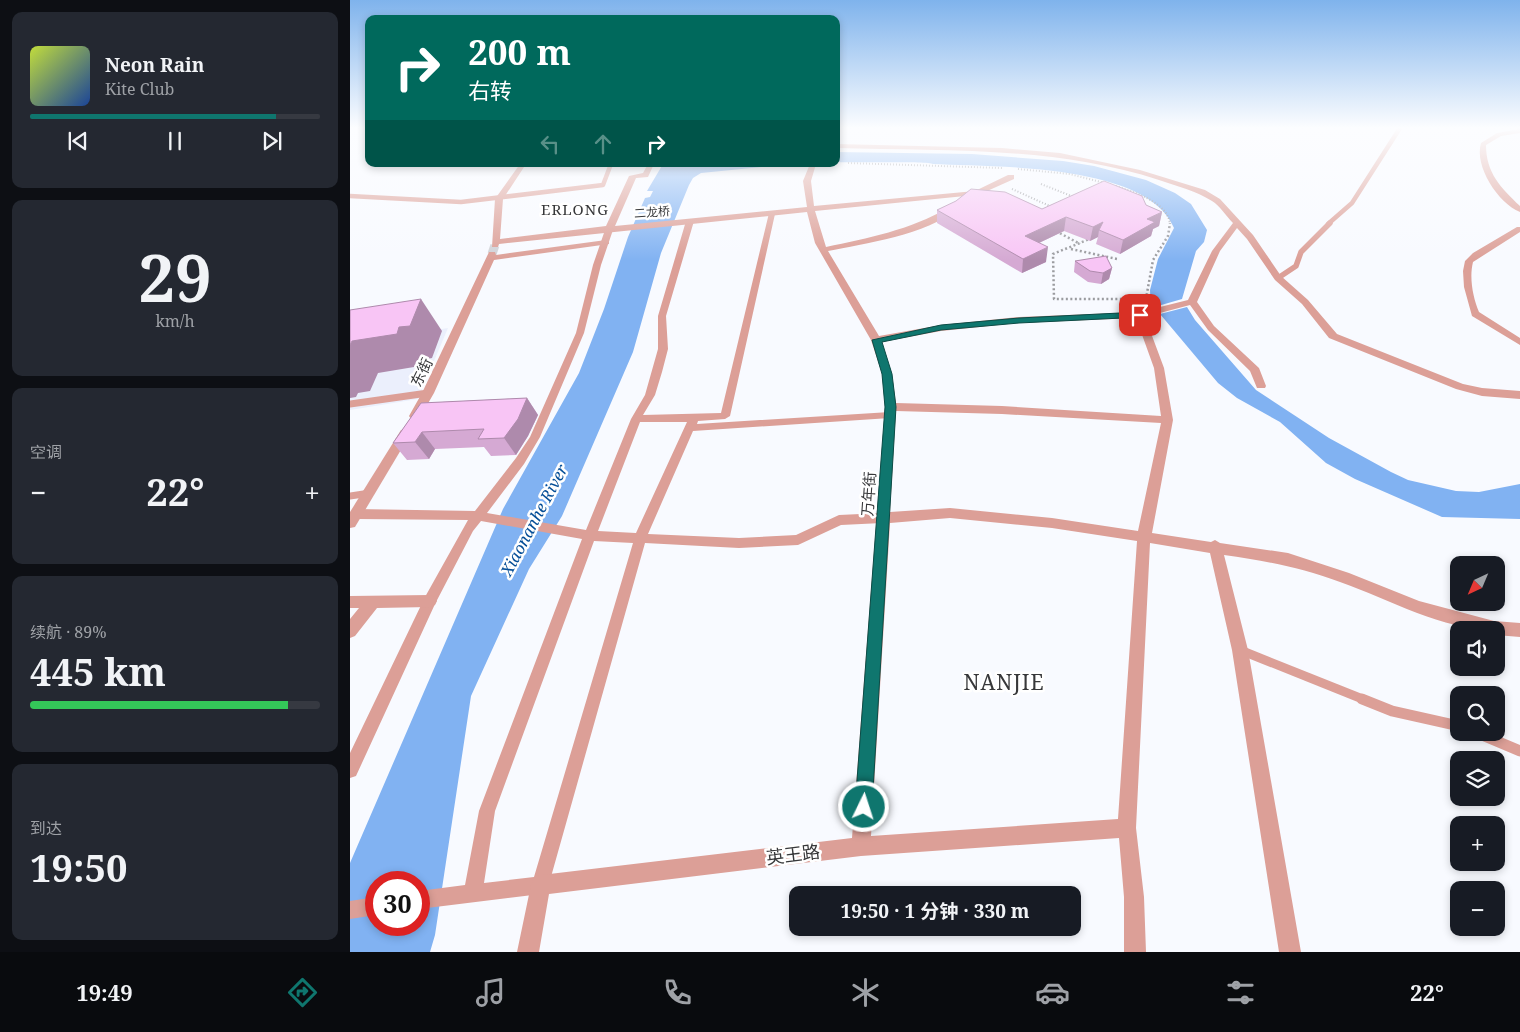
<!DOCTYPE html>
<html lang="zh">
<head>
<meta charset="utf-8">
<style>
	body { margin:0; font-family:"Noto Serif","Noto Sans SC",serif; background:#242831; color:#f1f3f6; height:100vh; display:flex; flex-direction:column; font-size:19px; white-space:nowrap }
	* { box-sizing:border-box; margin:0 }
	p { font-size:16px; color:#9ea1a6 }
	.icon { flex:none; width:28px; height:28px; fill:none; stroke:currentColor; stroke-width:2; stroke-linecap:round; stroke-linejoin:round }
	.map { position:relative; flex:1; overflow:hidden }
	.details { display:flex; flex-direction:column; gap:12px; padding:12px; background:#0d0f14; width:350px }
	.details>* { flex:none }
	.hud { position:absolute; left:15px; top:15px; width:475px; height:152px; border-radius:10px; box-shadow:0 2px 8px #0003; background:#00695c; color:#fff; overflow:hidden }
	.needle { width:32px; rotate:224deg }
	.fabs { position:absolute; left:1100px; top:556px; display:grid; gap:10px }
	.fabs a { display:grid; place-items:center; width:55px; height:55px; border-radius:10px; background:#171b24; box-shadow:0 2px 8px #0003; font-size:25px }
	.speed { position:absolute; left:15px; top:871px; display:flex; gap:10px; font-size:25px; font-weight:700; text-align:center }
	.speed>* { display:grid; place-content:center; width:65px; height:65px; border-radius:50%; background:#171b24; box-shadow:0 2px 8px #0003; line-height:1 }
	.speed .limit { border:8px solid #d22; background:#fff; color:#111 }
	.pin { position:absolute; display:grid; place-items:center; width:42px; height:42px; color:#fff; margin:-21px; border-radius:10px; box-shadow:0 2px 8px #0006 }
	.me { position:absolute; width:55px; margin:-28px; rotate:4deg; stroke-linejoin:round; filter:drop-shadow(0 0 4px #0008) }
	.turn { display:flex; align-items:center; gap:18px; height:105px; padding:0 20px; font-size:22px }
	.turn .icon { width:65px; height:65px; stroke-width:2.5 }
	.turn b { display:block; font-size:35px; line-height:42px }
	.lanes { display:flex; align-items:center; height:48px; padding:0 20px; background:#0003; justify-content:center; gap:25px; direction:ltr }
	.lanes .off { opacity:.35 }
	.big { font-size:38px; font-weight:700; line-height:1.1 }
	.details .widget { flex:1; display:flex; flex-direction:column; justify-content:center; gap:8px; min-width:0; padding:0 18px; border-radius:10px; background:#242831 }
	.details .dial { align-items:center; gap:0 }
	.dial b { font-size:65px; line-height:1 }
	.song { display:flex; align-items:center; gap:15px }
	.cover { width:60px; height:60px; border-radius:8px; background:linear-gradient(135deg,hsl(70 70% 55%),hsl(220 70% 35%)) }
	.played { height:5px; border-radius:2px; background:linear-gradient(90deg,#0f766e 85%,#363941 85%) }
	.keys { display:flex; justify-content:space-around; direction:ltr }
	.heat { display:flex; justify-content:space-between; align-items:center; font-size:28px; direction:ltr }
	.charge { height:8px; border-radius:4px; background:linear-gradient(90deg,#34c759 89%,#363941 0) }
	.trip { position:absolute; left:439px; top:886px; width:292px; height:50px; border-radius:10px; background:#171b24; box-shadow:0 2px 8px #0003; font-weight:700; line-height:50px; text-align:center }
	.menu { display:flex; height:80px; justify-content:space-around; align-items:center; background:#090b0e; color:#9ea1a6 }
	.menu .icon { width:35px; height:35px }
	.menu .active { color:#0f766e }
	.menu b { font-size:22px; color:#f1f3f6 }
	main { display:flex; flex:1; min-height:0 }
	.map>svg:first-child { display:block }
	.built { fill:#ebeffc }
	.water { fill:#81b2f2; fill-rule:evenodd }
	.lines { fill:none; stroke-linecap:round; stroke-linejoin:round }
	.minor-tunnel { stroke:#d1d3d8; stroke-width:9; stroke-dasharray:9 4.5; stroke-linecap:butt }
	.path-far1 { stroke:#9a9b9f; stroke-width:2; stroke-dasharray:1 2; stroke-linecap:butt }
	.path { stroke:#9a9b9f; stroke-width:2.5; stroke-dasharray:2 2.5; stroke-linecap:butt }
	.service-far4 { stroke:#dc9f97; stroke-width:4.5 }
	.service-far3 { stroke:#dc9f97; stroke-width:5.5 }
	.service-far2 { stroke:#dc9f97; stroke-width:7 }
	.service-far1 { stroke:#dc9f97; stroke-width:9 }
	.service { stroke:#dc9f97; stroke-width:11 }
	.pedestrian { fill:#dc9f97; fill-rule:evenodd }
	.minor { fill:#dc9f97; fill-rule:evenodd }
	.wall { fill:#d5a9d3 }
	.shaded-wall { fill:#ae8aac }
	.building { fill:#f8c5f5; stroke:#ae8aac }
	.route { fill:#0f766e; stroke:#0a4d48 }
	.labels { text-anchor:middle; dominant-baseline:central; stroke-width:5; stroke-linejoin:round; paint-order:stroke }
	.far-street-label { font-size:12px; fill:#37383a; stroke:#fff }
	.far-quarter-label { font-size:15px; letter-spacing:1px; fill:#37383a; stroke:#fff }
	.street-label { font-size:15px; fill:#37383a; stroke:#fff }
	.water-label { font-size:16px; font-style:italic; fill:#054e97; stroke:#fff }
	.near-street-label { font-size:18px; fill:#37383a; stroke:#fff }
	.near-quarter-label { font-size:21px; letter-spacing:1px; fill:#37383a; stroke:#fff }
</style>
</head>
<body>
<main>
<section class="details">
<div class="widget">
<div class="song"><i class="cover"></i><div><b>Neon Rain</b><p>Kite Club</p></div></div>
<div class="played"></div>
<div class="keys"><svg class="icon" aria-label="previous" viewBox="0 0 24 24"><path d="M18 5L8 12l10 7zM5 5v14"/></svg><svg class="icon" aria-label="pause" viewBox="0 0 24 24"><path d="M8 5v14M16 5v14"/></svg><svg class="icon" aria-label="next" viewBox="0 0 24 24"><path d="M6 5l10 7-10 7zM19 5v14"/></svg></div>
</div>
<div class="widget dial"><b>29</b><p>km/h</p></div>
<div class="widget"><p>空调</p>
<div class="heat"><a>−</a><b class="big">22°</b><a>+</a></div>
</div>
<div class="widget"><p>续航 · 89%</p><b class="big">445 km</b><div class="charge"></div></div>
<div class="widget"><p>到达</p><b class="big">19:50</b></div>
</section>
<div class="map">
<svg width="1170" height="952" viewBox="0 0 1170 952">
	<rect width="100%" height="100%" fill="#f8faff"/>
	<polygon class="built" points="98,328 68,399 0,410 0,344"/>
	<g class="water">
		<path d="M486,152L622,154L713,161L744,166L796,180L825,193L841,204L857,230L854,242L846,251L832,299L801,308L800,290L808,259L824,228C798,163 643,167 583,164C578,161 503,163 486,162Z"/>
		<path d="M313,164H443L351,173L343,178L339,185L311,253L283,352L212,516L179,569L121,696L85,935L80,952H0V863L153,509L229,373L254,309L278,237L295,198L300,197L303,191H297ZM26,882H69V925H26Z"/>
		<polygon points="837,307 845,320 906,390 979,438 1041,472 1058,480 1106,491 1129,492 1170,484 1170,519 1092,517 1005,479 976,463 930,422 887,398 868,383 810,314"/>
	</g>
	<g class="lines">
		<polyline class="minor-tunnel" points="142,254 145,245"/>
		<g class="path-far1">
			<polyline points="498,163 652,168"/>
			<polyline points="668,169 720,174 755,183"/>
			<polyline points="691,184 724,197"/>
			<path d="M766,186C783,192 818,202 820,224"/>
			<polyline points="662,189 702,207"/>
		</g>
		<g class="path">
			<polyline points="706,231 730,244"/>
			<polyline points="742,238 703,254 704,299 776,299"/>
			<polyline points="721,249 767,259"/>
			<polyline points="795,304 803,260 818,236 820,223"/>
		</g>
		<g class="service-far4">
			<polyline points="0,196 111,202 253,185 261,164"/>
			<polyline points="978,224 1002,203 1050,128"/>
		</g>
		<polyline class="service-far3" points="928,278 946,266 951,252 980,223"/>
		<g class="service-far2">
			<polyline points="0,404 78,393"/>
			<polyline points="0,496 20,493"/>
		</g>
		<polyline class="service-far1" points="890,650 1015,700"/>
		<g class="service">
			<polyline points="1012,699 1042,711 1109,726"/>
			<polyline points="1125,732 1170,751"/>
		</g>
		<g class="pedestrian">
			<path d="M419,213L425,214L380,416L375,419L348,421L347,424L540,412L545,415L540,418L343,431L298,534L389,538L446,535L489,515L532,513L536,515L538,518L536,521L532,523L491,525L448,545L389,548L295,543L197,891L191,894L69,909V891L115,885L129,811L232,539L131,521L123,531L85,604L6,776L0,778V753L75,597L118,520L6,519L2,517L0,514L2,511L6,509L125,511L166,458L180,437L226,333L243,265L256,227L260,225L264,227L251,265L234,333L190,437L174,464L137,513L236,530L281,419L295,395L308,349V316L336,221L340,219L344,221L316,316L318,349L312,372L305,395L293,415L371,413ZM290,422H337L286,533L248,531ZM244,541L283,543L184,877L134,883L145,811Z"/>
			<polygon points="26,897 26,915 0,919 0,901"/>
		</g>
		<g class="minor">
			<path d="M1170,129V133L1151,136L1136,145C1136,173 1151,188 1170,206V212C1148,203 1124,166 1131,143L1147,133Z"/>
			<path d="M486,144L652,148L710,153L790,170L855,190L870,199L903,235L931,276L958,300L987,334L1113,384L1132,388L1170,391V399L1132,396L1106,389L979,338L952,304L925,280L897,239L887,228L870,251L847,302L864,326L909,368L916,386L915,388H907L900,371L858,330L840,305L795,317L814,368L823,420L802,533L861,542L865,540L870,543L938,553L999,573L1069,601L1144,621L1170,623V637L1146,635V630C1091,630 1041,600 990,582C950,567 916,561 874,555L898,650L951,952H929L882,650L860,553L800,543L786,828L794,897L796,952H774V897L769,838L511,856L199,894L189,952H167L181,885L184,878L191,875L502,838L535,407L532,374L521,340L465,243L457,212L149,244L148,247H142L145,199L170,164H176L153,199L150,239L256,226L279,176L293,173L298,164H304L298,177L286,178L265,226L457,207L453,181L460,164H466L461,181L464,206L625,191L658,175H664V179L617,200L613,198L615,196L465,211L476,247C518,238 560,230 598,208L605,210C579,234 513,244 478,251L529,336L591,325L669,317L790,312L838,300L862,251L883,223C876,216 870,206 862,201C846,191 827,186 809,180C705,146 594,151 486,148ZM786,318L804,368L811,416L652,406L546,403L542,374L532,342L591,331L669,323ZM546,411L652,414L811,423L788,531L702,518L600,508L540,512ZM600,518L702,528L787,541L768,819L521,836L540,523Z"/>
			<path d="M1167,227H1170V232L1123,262C1119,278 1123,298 1129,312L1170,338V345L1122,316L1114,287L1113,271L1115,261L1123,253Z"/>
			<polygon points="256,240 259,240 259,244 144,260 84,393 69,419 61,419 59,416 72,393 139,252 145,252 146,255"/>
			<polygon points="55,429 61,433 5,527 0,528 0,512 51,430"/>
			<polygon points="80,595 85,597 87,601 85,605 80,607 27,608 5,636 0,638 0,619 9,608 0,608 0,596"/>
		</g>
	</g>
	<g class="wall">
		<polygon points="796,205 812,212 809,226 803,229 801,236 770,254 746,244 748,237 740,241 714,231 689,243 696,262 672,273 587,223 587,210 692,209"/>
		<polygon points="725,261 762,268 759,279 751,284 738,282 724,272"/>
		<polygon points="177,398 188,415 178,436 166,455 141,456 134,447 85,449 79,459 57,460 43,443 71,403"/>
	</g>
	<g class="shaded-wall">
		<polygon points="812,212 809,226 803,229 801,236 770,254 773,240 797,219"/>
		<polygon points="716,217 714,231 674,250 675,236"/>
		<polygon points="753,222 749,230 748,237 740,241 743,227"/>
		<polygon points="698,247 696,262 672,273 673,259"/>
		<polygon points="762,268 759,279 751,284 753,273"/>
		<polygon points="71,299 92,331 82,358 72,360 70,366 28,373 20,391 8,393 6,397 0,398 0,345 2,341 49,327"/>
		<polygon points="177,398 188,415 178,436 166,455 154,438"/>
		<polygon points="72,432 85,449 79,459 65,442"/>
	</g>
	<g class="building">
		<polygon points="754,181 792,196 796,205 812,212 797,219 805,222 773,240 749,230 753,222 743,227 716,217 675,236 698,247 673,259 587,210 606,201 621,189 655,192 692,209"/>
		<polygon points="756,256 762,268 753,273 740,271 725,261"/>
		<polygon points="71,299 60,326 49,327 47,334 2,341 0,345 0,310"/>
		<polygon points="177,398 168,419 154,438 128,439 134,429 72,432 65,442 43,443 71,403"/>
	</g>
	<linearGradient id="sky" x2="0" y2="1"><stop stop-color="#7fb3ec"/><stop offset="0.49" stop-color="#fcfdff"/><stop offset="1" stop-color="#fcfdff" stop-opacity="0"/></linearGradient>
	<rect width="1170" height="261" fill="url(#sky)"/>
	<polygon class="route" points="790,312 795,315 793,317 669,323 591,330 532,342 542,374 546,407 522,807 519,813 514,815 508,813 505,807 535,407 532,374 522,340 591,325 669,318"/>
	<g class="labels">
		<g class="far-street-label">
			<text transform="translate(302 212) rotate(-4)">二龙桥</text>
		</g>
		<g class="far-quarter-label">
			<text x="225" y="209">ERLONG</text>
		</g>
		<g class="street-label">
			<text transform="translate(71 372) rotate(-64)">东街</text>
			<text transform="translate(518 494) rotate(-86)">万年街</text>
		</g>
		<g class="water-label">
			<text transform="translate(184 520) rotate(-62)">Xiaonanhe River</text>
		</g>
		<g class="near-street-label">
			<text transform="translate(443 854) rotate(-7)">英王路</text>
		</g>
		<g class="near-quarter-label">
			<text x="654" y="682">NANJIE</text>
		</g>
	</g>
</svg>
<div class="fabs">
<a><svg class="needle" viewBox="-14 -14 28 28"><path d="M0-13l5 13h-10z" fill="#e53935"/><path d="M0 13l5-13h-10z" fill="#9ea1a6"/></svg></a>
<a><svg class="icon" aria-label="sound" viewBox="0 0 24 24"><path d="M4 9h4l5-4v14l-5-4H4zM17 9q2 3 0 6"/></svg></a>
<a><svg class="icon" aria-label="search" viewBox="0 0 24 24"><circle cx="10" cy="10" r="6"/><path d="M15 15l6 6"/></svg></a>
<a><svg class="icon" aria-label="layers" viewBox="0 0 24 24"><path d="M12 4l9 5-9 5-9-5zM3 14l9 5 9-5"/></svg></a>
<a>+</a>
<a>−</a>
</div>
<div class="speed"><div class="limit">30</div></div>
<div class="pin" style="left:790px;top:315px;background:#d93025"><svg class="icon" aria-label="arrive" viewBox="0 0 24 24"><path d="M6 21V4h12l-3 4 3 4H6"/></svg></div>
<svg class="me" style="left:514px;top:807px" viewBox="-20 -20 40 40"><circle r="17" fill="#0f766e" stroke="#fff" stroke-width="3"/><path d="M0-11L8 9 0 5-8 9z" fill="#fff"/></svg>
<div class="trip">19:50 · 1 分钟 · 330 m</div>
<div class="hud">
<div class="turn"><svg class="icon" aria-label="right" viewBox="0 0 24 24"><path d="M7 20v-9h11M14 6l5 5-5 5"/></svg><div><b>200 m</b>右转</div></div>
<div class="lanes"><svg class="icon off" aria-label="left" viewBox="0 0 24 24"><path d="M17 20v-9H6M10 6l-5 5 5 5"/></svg><svg class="icon off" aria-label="ahead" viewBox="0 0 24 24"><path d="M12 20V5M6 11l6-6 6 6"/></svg><svg class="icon" aria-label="right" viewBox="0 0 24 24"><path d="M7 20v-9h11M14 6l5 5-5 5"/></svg></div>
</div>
</div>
</main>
<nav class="menu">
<b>19:49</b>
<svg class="icon active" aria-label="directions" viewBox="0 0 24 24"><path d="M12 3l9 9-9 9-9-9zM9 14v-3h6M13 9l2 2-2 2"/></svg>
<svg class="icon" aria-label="music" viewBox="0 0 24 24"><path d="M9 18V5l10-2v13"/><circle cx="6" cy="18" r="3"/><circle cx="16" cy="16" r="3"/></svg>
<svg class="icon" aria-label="phone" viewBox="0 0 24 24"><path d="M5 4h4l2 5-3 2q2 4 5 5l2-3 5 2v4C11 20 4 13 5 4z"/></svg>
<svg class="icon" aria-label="climate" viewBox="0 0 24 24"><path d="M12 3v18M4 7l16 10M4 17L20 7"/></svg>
<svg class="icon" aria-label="car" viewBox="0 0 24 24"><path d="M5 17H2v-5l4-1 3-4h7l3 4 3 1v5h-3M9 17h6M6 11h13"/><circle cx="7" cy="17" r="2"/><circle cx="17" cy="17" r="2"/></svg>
<svg class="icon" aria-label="filters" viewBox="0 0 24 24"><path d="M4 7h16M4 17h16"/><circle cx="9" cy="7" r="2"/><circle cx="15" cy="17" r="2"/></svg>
<b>22°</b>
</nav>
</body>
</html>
